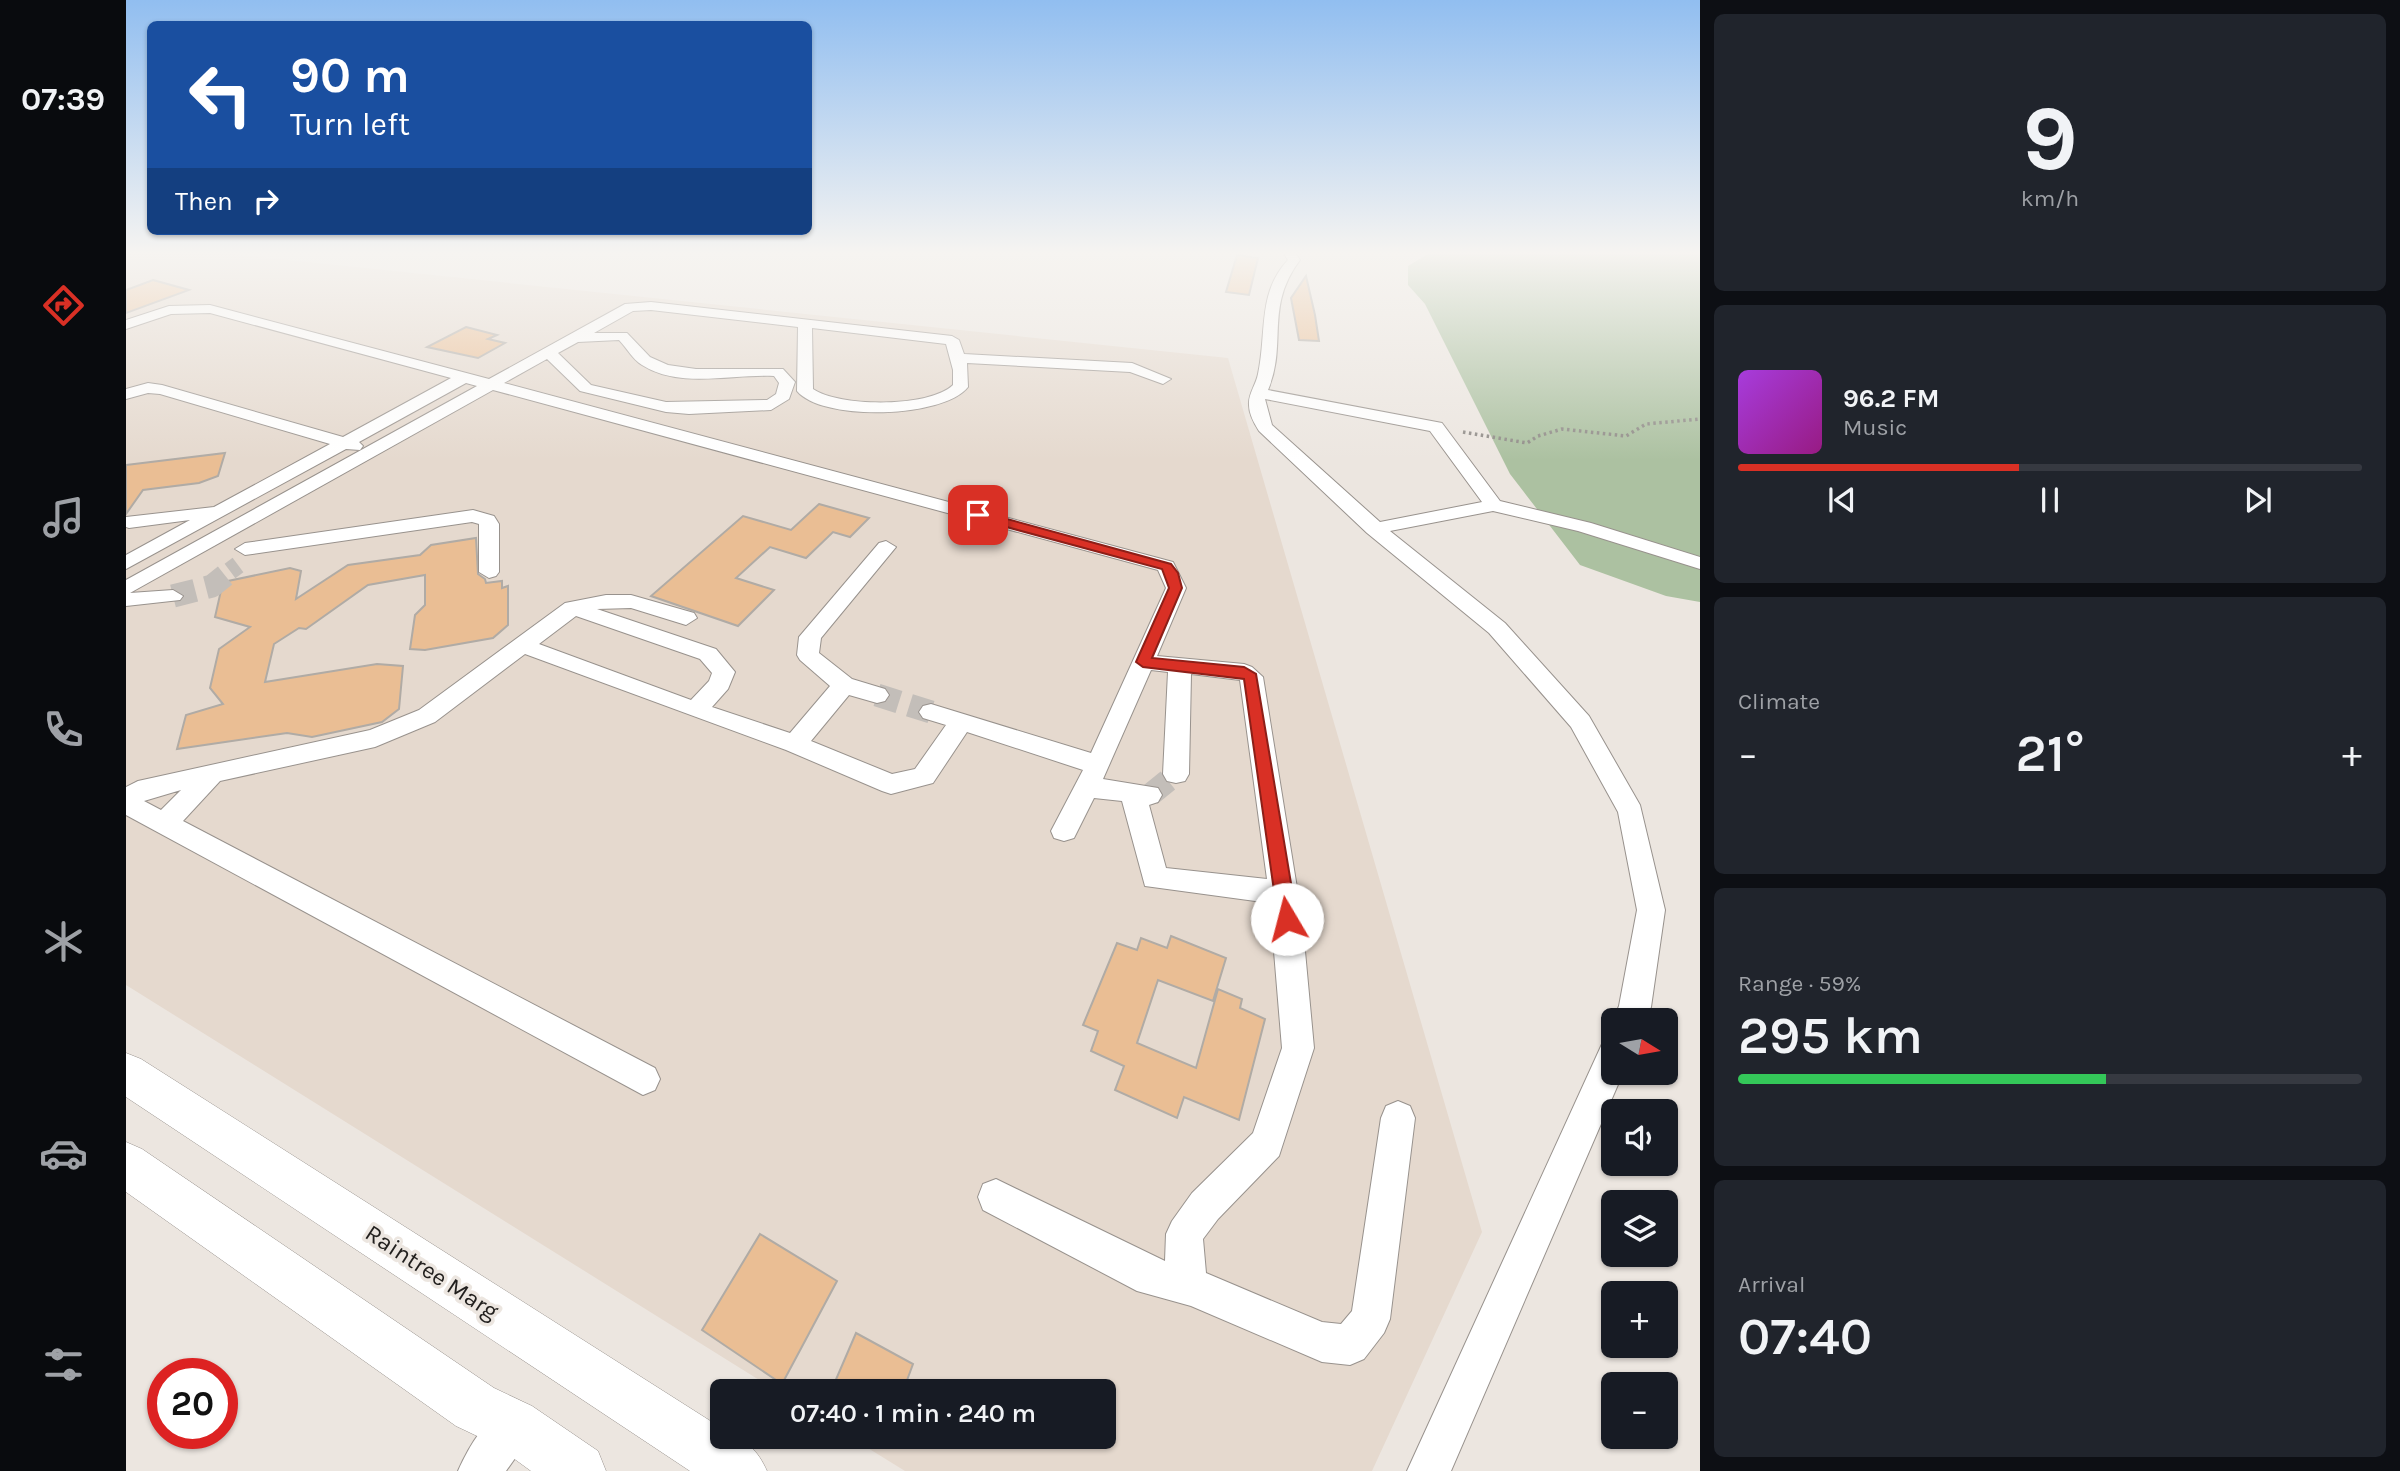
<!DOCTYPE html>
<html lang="en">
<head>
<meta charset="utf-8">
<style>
	body { margin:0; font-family:Karla,sans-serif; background:#20242c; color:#f1f3f6; height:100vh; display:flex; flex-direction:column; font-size:26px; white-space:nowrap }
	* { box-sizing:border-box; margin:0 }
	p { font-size:23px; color:#9ea1a6 }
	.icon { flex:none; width:38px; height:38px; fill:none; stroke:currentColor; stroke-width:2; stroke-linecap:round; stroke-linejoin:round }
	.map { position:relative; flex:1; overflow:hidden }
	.side { display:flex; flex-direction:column; gap:14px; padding:14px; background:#0d0f14; width:700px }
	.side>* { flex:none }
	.banner { position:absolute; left:21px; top:21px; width:665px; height:214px; border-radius:10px; box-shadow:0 2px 5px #0004; background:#1a4fa0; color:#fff; overflow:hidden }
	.needle { width:46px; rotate:101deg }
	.buttons { position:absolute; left:1475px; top:1008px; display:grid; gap:14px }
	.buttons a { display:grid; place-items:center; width:77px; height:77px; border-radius:10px; background:#171b24; box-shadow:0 2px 5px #0004; font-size:35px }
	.speed { position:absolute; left:21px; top:1358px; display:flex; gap:14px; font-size:35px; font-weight:700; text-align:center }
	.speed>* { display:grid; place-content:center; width:91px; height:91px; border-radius:50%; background:#171b24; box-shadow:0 2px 5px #0004; line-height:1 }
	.speed .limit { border:10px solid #d22; background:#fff; color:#111 }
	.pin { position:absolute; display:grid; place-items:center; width:60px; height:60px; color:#fff; margin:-30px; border-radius:14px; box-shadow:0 4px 10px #0006 }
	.me { position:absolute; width:77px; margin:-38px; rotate:352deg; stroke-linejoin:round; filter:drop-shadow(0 0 5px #0008) }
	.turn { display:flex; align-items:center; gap:24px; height:147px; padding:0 28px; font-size:32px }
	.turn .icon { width:91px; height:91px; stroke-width:2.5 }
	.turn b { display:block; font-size:49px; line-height:60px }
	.then { display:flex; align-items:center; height:66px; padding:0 28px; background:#0003; gap:14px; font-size:26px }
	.big { font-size:52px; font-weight:600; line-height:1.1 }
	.side .tile { flex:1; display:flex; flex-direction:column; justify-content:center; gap:10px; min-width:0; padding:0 24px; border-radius:10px; background:#20242c }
	.side .dial { align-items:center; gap:0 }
	.dial b { font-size:91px; line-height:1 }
	.song { display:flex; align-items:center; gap:21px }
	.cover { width:84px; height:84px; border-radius:10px; background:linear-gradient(135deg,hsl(280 70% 55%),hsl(310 70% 35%)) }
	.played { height:7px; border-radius:4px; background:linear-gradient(90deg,#d93025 45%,#363941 45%) }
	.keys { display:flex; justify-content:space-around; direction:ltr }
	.heat { display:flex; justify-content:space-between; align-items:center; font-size:38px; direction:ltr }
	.charge { height:10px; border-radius:5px; background:linear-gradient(90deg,#34c759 59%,#363941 0) }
	.trip { position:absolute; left:584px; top:1379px; width:406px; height:70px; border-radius:10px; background:#171b24; box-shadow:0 2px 5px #0004; font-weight:600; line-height:70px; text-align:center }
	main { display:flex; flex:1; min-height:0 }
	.tabs { display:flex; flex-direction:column; width:126px; justify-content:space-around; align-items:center; background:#090b0e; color:#9ea1a6 }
	.tabs .icon { width:49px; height:49px }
	.tabs .active { color:#d93025 }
	.tabs b { font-size:32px; color:#f1f3f6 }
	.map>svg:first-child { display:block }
	.built { fill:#e5d9ce }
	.green { fill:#acc1a1 }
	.building { fill:#eabe94; stroke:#b0aba5; stroke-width:2 }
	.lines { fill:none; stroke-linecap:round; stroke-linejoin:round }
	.minor-tunnel-far1 { stroke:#c3beb9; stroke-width:18; stroke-dasharray:18 9; stroke-linecap:butt }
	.minor-tunnel { stroke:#c3beb9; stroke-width:23; stroke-dasharray:23 11; stroke-linecap:butt }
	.minor-casing { stroke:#98928d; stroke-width:2 }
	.major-casing { stroke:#98928d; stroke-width:1 }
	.path { stroke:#908c88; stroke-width:3.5; stroke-dasharray:2.5 3.5; stroke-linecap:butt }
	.minor { fill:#fff; fill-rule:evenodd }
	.major { fill:#fff; fill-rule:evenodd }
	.route { fill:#d93025; stroke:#8d1f18; stroke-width:2 }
	.labels { text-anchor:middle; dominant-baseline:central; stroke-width:7; stroke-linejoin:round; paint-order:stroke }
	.near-street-label { font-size:24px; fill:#211f1d; stroke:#ece6e0 }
</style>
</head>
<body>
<main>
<nav class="tabs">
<b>07:39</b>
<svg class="icon active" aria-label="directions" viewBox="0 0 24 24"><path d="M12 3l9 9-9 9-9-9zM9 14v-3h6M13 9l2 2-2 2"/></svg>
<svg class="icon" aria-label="music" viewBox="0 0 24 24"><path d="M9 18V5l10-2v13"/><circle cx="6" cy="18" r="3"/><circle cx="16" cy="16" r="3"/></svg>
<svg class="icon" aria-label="phone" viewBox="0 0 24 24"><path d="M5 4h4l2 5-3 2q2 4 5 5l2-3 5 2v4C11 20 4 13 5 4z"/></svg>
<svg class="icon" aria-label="climate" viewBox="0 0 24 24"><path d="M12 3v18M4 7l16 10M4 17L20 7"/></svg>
<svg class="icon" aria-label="car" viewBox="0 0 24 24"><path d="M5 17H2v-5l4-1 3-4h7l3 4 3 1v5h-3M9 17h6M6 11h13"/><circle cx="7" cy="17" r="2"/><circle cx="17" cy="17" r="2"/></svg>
<svg class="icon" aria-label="filters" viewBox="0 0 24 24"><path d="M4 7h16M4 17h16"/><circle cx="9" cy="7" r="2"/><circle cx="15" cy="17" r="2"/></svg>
</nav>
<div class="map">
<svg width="1574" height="1471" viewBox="0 0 1574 1471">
	<rect width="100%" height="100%" fill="#ece6e0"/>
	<polygon class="built" points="0,254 105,254 1102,358 1356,1232 1246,1471 779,1471 724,1437 978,1437 978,1391 651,1391 0,985"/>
	<polygon class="green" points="1302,254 1574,254 1574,602 1540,596 1454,565 1384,474 1299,304 1282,285 1282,266"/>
	<g class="building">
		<polygon points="1111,255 1132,258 1123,295 1100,292"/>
		<polygon points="1180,276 1189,315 1193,341 1173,340 1165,298"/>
		<polygon points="27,280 63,290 0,313 0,290"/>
		<polygon points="340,327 371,335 362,339 379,343 352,358 301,347"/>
		<polygon points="99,453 92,476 73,483 17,490 0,514 0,465"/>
		<polygon points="693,504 743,518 724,537 707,532 680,558 644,547 610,578 648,590 612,626 525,596 617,516 665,530"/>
		<polygon points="350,538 352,574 359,579 360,583 376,581 376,588 382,586 382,625 367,638 299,650 284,649 289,615 299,605 299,575 242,585 180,629 173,628 148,644 139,682 251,664 277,666 273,709 256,722 186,737 161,733 51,749 60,715 97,704 84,688 93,649 124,627 89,617 96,586 102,581 164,568 175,571 170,599 222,565 294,555 305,545"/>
		<polygon points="1045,936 1100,958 1087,1001 1032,980 1011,1043 1070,1068 1092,989 1116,999 1114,1008 1139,1019 1113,1120 1058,1097 1051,1118 989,1090 998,1066 965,1051 972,1031 957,1025 991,943 1011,950 1015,938 1041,948"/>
		<polygon points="634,1234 711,1281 656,1384 576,1330"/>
		<polygon points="730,1333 787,1364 777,1391 705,1391"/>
	</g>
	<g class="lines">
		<polyline class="minor-tunnel-far1" points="104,571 112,565"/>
		<g class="minor-tunnel">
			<polyline points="47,596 86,586 106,570"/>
			<polyline points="751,695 805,712"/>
			<polyline points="1024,795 1050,774"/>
		</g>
		<defs>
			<g id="minor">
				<path d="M1158,254H1170L1174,260C1138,308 1162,343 1142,390L1316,423L1374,501L1465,523L1574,557V569L1452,531L1367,511L1264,531L1379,623L1463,716L1514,805L1539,910L1525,1007L1519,1020H1487L1493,1006L1511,910L1492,812L1445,727L1363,633L1241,533L1133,431C1128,423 1123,414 1123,405C1122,394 1130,385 1132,374C1141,333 1131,293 1162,260ZM1139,399L1304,431L1356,502L1254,522L1146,425Z"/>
				<path d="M525,302L826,336L833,340L838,354L1006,363L1045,379L1037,384L1004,372L841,363L842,387C818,418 697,422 671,391L672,327L525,310L507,311L468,333H501L524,357L542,365L570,369H657L669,382L663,399L645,410L563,414L540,412L454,391L421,359L378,383L1047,562L1060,588L1031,656L1118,664L1126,667L1137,677L1176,919L1188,1048L1153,1156L1092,1219L1077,1239L1080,1273L1196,1322L1215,1324L1226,1311L1255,1118L1260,1106L1272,1101L1284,1106L1289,1118L1264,1319L1258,1333L1238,1359L1224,1365L1196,1362L1065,1306L1011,1291L857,1210L852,1197L857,1184L870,1179L1039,1261L1040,1234L1046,1221L1066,1193L1127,1133L1156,1048L1144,903L1019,886L996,801L968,798L948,838L938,841L928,838L925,831L957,770L841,732L807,783L765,794L756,791L660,750L399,654L309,722L249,747L94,781L57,821L529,1068L534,1079L529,1090L517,1095L0,815V787L12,781L244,730L293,710L439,603L480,595H505L568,613L571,618L560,625L505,608L471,609L590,649L609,672L602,689L586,707L664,733L704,686L674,660L671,655L673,637L753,543L760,541L770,547L695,638L693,653L726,679L759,689L763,695L759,701L751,703L723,695L685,741L766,774L789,769L820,725L797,718L793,712L797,706L805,704L965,753L1040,588L1032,570L367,390L4,593L47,590L57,596L54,600L0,606V580L351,386L340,383L233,442L237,446L234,450L220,449L0,569V555L64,520L3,528L0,527V517L88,507L204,444L34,394L22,393L0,399V389L22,383L36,385L217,437L325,378L84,313L45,314L0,329V320L43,306L84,305L363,379L499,304ZM686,328L820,344L827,370V385C803,408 713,407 687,389ZM493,340C501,348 506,359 516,365C553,389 606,374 648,376L653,383L650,394L641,400L540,402L465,385L432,353L452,342ZM450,616L574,659L586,673L583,681L565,700L413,644ZM1025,670L1042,672L1037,774L1041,781L1050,783L1059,781L1063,774L1065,674L1114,680L1141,879L1040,868L1023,805L1032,802L1036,795L1032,788L977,779ZM55,790L35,810L18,801Z"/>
				<polygon points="347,510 368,516 373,524 373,572 370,576 363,578 353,572 353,524 346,522 119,555 109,549 119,543"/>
				<polygon points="1488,1040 1488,1073 1497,1073 1325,1471 1281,1471 1476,1044"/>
				<path d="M387,1404L402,1410L408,1425L402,1440L380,1471H332C343,1446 362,1414 387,1404Z"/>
			</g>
			<g id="major">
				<path d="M0,1053L15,1059L597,1429V1437C620,1437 632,1451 641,1471H564L0,1097Z"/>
				<polygon points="0,1142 16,1149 368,1388 406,1406 472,1451 480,1471 405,1471 368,1444 330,1426 0,1192"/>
			</g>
		</defs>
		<use href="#minor" class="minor-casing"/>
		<use href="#major" class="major-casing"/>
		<polyline class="path" points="1337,432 1401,443 1412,436 1436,429 1500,436 1520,424 1574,419"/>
		<use href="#minor" class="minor"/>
		<use href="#major" class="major"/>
	</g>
	<linearGradient id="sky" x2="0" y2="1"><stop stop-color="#91bef0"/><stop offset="0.55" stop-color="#f6f4f1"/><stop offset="1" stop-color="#f6f4f1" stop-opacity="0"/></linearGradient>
	<rect width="1574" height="460" fill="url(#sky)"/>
	<polygon class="route" points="852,511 1045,564 1052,573 1056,588 1026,658 1118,667 1130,674 1171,919 1168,925 1155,925 1152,919 1118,679 1017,667 1010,662 1043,588 1036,569 847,518 847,512"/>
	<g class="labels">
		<g class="near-street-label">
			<text transform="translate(306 1272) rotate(33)">Raintree Marg</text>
		</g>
	</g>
</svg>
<div class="buttons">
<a><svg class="needle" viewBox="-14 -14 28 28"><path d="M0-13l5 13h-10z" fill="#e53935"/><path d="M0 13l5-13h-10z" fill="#9ea1a6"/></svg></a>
<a><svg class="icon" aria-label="sound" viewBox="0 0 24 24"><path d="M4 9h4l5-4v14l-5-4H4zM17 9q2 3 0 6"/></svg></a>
<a><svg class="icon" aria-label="layers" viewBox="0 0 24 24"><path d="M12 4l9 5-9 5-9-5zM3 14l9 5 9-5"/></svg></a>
<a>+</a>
<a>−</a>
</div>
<div class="speed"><div class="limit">20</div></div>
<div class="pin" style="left:852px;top:515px;background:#d93025"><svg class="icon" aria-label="arrive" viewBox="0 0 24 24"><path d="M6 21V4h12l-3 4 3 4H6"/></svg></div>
<svg class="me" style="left:1161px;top:919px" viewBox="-20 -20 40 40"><circle r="19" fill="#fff"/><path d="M0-13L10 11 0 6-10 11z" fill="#d93025"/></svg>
<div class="trip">07:40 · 1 min · 240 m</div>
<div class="banner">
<div class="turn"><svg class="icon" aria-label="left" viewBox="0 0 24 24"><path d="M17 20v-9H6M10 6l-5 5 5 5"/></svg><div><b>90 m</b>Turn left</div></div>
<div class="then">Then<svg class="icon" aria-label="right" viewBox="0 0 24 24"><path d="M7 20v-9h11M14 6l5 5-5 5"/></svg></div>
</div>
</div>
<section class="side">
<div class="tile dial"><b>9</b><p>km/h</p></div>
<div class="tile">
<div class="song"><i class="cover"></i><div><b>96.2 FM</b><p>Music</p></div></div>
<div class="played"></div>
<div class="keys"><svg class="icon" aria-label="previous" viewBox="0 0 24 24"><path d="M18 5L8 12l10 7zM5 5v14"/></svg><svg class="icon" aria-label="pause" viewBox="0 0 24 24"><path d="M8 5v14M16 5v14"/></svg><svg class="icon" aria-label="next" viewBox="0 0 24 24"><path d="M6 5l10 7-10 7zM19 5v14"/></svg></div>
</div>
<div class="tile"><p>Climate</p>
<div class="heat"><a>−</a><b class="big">21°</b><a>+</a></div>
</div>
<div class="tile"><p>Range · 59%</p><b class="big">295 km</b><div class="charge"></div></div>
<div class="tile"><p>Arrival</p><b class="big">07:40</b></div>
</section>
</main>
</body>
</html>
